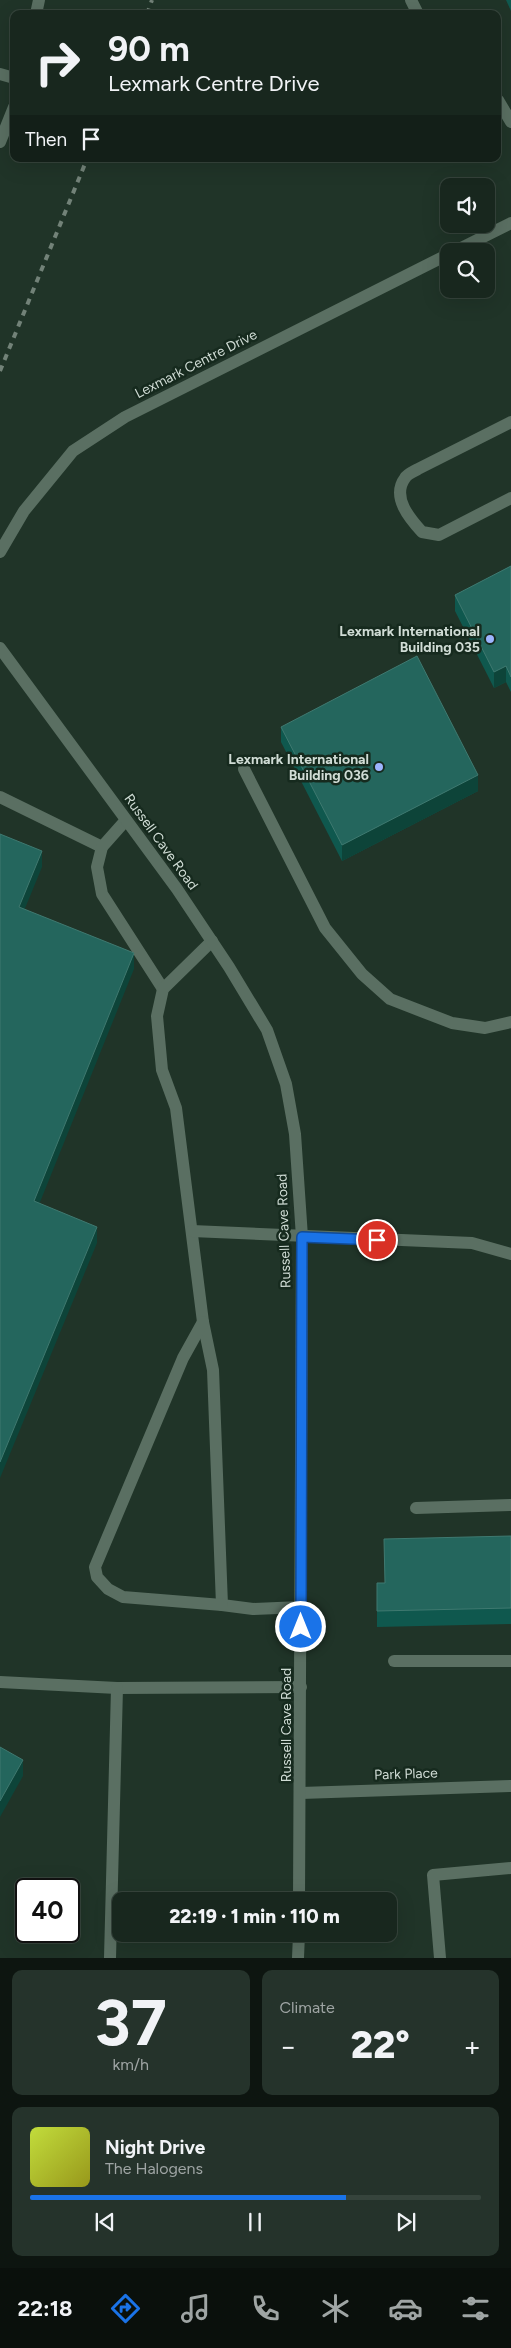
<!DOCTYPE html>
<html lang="en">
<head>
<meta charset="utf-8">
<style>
	body { margin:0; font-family:Figtree,sans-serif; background:#25332b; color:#f1f3f6; height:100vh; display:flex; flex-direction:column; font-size:19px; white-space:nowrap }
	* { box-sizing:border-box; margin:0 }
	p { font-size:16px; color:#9fa5a4 }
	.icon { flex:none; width:28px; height:28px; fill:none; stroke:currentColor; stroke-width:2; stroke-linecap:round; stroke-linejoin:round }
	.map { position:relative; height:1958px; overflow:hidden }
	.sheet { display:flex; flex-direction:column; gap:12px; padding:12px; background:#0d1510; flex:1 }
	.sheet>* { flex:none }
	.guide { position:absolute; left:10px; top:10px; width:491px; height:152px; border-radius:10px; box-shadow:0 5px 20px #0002,0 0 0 1px #36443c; background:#18271e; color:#f1f3f6; overflow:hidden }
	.fabs { position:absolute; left:440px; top:178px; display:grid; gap:10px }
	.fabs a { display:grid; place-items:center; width:55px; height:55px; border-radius:10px; background:#18271e; box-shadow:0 5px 20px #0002,0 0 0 1px #36443c; font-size:25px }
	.speed { position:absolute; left:15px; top:1878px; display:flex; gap:10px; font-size:25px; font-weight:700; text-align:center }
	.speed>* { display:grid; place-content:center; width:65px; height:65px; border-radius:50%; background:#18271e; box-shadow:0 5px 20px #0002,0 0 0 1px #36443c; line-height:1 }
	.speed .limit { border:2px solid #111; border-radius:8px; background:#fff; color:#111 }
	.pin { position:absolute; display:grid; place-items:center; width:42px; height:42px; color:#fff; margin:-21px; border:2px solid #fff; border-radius:50%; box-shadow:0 1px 5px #0007 }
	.me { position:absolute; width:55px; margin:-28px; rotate:0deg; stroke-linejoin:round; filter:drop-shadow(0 0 4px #0008) }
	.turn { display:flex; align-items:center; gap:18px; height:105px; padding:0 15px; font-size:22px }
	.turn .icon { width:65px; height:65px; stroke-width:2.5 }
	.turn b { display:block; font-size:35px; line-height:42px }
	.then { display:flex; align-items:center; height:48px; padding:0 15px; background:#0003; gap:10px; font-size:19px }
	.big { font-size:38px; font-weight:800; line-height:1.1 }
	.sheet .widget { flex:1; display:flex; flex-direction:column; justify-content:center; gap:8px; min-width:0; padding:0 18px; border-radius:10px; background:#25332b }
	.sheet .dial { align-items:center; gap:0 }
	.dial b { font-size:65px; line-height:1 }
	.song { display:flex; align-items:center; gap:15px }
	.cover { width:60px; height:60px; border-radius:8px; background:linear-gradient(135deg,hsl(70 70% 55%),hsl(60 70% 35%)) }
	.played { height:5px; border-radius:2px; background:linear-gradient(90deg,#1a73e8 70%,#36443c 70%) }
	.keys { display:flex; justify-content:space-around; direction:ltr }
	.heat { display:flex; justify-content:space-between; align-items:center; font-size:28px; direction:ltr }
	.sheet .tiles { flex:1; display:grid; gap:12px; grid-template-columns:1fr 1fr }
	.widget:last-child { grid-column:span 2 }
	.trip { position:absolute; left:112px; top:1892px; width:285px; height:50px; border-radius:10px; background:#18271e; box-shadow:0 5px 20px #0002,0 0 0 1px #36443c; font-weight:800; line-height:50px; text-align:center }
	.menu { display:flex; height:80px; justify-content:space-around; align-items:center; background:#0a100c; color:#9fa5a4 }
	.menu .icon { width:35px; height:35px }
	.menu .active { color:#1a73e8 }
	.menu b { font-size:22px; color:#f1f3f6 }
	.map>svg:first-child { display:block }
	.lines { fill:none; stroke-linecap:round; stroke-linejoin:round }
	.lane { stroke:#5a6f62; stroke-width:12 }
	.street { stroke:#5a6f62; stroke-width:12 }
	.secondary { stroke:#5a6f62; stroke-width:12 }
	.rail { stroke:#728278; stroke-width:4; stroke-dasharray:6 6; stroke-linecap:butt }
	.wall { fill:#0f584e }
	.shaded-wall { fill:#0d4439 }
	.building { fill:#24665d; stroke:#3f7970 }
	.route-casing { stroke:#114b97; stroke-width:12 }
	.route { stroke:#1a73e8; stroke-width:9 }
	.poi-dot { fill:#9db4fd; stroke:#162a1e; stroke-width:2 }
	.labels { text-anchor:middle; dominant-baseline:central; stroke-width:5; stroke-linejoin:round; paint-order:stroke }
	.street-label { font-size:14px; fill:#d0dcd5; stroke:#162a1e }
	.poi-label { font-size:14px; font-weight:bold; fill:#d0dcd5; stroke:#162a1e; text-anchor:end }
</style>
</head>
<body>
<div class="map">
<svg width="511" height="1958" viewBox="0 0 511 1958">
	<rect width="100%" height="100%" fill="#203428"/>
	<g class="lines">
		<g class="lane">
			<polyline points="411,0 418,14"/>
			<polyline points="36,14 39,0"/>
			<polyline points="0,74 14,78"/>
			<polyline points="498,100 511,122"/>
			<polyline points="0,142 14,107"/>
			<path d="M511,422L418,469C415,471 407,474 405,478C391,497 410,519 422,532L439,535L511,498"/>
			<polyline points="244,769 325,928 362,974 390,999 452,1023 485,1028 511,1022"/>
			<polyline points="0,797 102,847"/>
			<polyline points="126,820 102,847 97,867 102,894 163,989"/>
			<polyline points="212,941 163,989 157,1016 162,1070 176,1108 203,1322 213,1370 222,1605 253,1609 301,1607"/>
			<polyline points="192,1231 472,1243 511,1254"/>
			<polyline points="203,1322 183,1358 95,1567 97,1577 108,1589 123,1597 222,1605"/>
			<polyline points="416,1508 511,1505"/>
			<polyline points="394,1661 511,1661"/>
			<polyline points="0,1682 117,1688 301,1687"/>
			<polyline points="110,1958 117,1688"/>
			<polyline points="440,1958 433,1875 511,1868"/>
		</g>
		<g class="street">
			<polyline points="455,251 511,223"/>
			<polyline points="0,552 24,511 73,451 125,417 449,254"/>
			<polyline points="301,1793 511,1786"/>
		</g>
		<g class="secondary">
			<polyline points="0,648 177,889 229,967 267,1030 286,1084 295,1134 302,1237 299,1901"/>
			<polyline points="298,1958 299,1934"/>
		</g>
		<g class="rail">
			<polyline points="147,14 152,0"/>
			<polyline points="0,371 87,159"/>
		</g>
	</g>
	<g class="wall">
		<polygon points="506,0 511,0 511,11"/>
		<polygon points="511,566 511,692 506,682 494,688 455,611 455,595"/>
		<polygon points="281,727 478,791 342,861 281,742"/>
		<polygon points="511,1536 511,1624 377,1627 377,1583 384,1583"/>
	</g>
	<g class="shaded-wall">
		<polygon points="506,666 506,682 494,688 494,672"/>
		<polygon points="478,775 478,791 342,861 342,845"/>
		<polygon points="42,851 42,867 19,923 19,907"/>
		<polygon points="134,953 134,969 34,1217 34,1201"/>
		<polygon points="97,1227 97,1243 0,1478 0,1462"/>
		<polygon points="23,1760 23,1776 0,1817 0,1801"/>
	</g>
	<g class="building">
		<polygon points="511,566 511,677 506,666 494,672 455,595"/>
		<polygon points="417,656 478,775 342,845 281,727"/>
		<polygon points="0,834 42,851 19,907 134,953 34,1201 97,1227 0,1462"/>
		<polygon points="511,1536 511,1608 377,1611 377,1583 385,1583 384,1539"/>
		<polygon points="0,1747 23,1760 0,1801"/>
	</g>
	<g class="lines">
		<defs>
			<polyline id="route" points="301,1627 302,1237 377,1240"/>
		</defs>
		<use href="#route" class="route-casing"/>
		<use href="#route" class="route"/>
	</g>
	<g class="poi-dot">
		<circle cx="490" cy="639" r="5"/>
		<circle cx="379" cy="767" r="5"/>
	</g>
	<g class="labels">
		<g class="street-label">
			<text transform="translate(196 364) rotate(-27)">Lexmark Centre Drive</text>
			<text transform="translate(161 842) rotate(54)">Russell Cave Road</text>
			<text transform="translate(284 1231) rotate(-92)">Russell Cave Road</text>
			<text transform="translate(286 1725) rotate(-90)">Russell Cave Road</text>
			<text transform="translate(406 1774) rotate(-2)">Park Place</text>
		</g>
		<g class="poi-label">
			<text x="480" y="631">Lexmark International<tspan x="480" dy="16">Building 035</tspan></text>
			<text x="369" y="759">Lexmark International<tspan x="369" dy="16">Building 036</tspan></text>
		</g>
	</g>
</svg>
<div class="fabs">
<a><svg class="icon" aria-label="sound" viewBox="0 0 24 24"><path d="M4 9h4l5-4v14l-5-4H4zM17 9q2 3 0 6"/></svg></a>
<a><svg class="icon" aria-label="search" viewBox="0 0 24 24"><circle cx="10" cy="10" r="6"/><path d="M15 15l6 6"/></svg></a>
</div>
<div class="speed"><div class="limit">40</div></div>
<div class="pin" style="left:377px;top:1240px;background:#d93025"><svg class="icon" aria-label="arrive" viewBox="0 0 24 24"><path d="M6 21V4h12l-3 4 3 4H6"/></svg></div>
<svg class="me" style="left:301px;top:1627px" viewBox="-20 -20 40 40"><circle r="17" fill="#1a73e8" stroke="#fff" stroke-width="3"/><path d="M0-11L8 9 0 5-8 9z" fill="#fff"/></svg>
<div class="trip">22:19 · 1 min · 110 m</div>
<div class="guide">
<div class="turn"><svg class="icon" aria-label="right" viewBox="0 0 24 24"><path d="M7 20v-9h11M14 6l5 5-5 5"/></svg><div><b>90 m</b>Lexmark Centre Drive</div></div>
<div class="then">Then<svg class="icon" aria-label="arrive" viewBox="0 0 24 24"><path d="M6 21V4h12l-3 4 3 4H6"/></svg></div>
</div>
</div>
<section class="sheet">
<div class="tiles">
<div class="widget dial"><b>37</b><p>km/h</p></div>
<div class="widget"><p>Climate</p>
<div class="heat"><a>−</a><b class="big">22°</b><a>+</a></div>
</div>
<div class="widget">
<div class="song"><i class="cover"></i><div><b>Night Drive</b><p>The Halogens</p></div></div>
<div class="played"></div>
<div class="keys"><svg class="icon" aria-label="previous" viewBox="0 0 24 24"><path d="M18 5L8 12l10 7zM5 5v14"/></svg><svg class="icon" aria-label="pause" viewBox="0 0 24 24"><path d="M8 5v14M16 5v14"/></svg><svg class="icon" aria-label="next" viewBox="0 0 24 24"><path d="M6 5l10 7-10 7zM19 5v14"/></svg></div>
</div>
</div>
</section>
<nav class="menu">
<b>22:18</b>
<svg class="icon active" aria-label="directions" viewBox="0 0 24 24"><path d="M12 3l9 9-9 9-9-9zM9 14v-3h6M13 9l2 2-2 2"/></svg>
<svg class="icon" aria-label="music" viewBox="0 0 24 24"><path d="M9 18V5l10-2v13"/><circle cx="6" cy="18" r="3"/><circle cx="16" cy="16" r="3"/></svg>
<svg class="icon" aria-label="phone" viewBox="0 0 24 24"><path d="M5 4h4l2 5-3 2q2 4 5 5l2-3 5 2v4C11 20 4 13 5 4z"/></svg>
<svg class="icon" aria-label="climate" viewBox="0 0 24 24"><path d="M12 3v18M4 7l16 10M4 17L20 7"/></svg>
<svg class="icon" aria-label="car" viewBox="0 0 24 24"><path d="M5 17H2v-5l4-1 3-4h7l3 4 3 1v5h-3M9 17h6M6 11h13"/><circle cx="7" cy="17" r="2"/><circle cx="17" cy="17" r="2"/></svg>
<svg class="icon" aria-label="filters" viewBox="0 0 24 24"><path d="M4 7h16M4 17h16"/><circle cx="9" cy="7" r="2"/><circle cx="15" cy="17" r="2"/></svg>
</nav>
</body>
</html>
